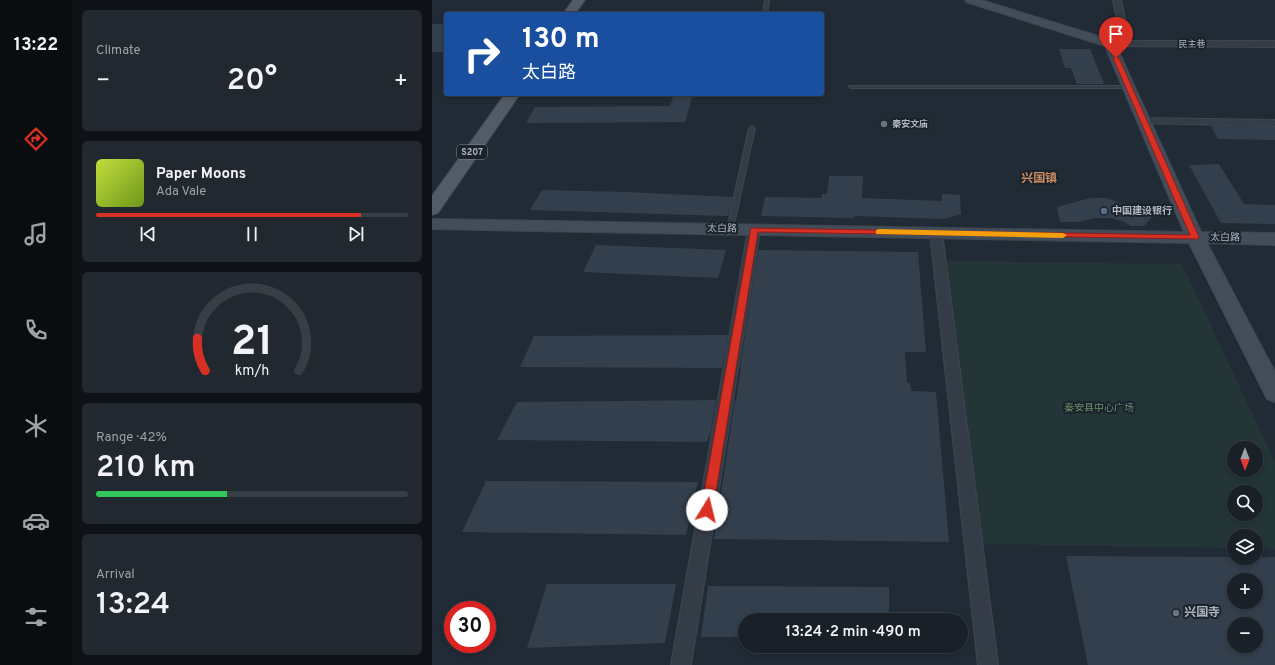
<!DOCTYPE html>
<html lang="en">
<head>
<meta charset="utf-8">
<style>
	body { margin:0; font-family:Overpass,"Noto Sans SC",sans-serif; background:#222830; color:#f1f3f6; height:100vh; display:flex; flex-direction:column; font-size:15px; white-space:nowrap }
	* { box-sizing:border-box; margin:0 }
	p { font-size:13px; color:#9fa3a8 }
	.icon { flex:none; width:22px; height:22px; fill:none; stroke:currentColor; stroke-width:2; stroke-linecap:round; stroke-linejoin:round }
	.map { position:relative; flex:1; overflow:hidden }
	.details { display:flex; flex-direction:column; gap:10px; padding:10px; background:#0e1216; width:360px }
	.details>* { flex:none }
	.banner { position:absolute; left:12px; top:12px; width:380px; height:84px; border-radius:4px; box-shadow:0 2px 6px #0003,0 0 0 1px #373e45; background:#1a4fa0; color:#fff; overflow:hidden }
	.needle { width:26px; rotate:180deg }
	.controls { position:absolute; left:795px; top:441px; display:grid; gap:8px }
	.controls a { display:grid; place-items:center; width:36px; height:36px; border-radius:50%; background:#192028; box-shadow:0 2px 6px #0003,0 0 0 1px #373e45; font-size:20px }
	.speed { position:absolute; left:12px; top:601px; display:flex; gap:8px; font-size:20px; font-weight:700; text-align:center }
	.speed>* { display:grid; place-content:center; width:52px; height:52px; border-radius:50%; background:#192028; box-shadow:0 2px 6px #0003,0 0 0 1px #373e45; line-height:1 }
	.speed .limit { border:6px solid #d22; background:#fff; color:#111 }
	.pin { position:absolute; display:grid; place-items:center; width:34px; height:34px; color:#fff; margin:-41px -17px; border-radius:50% 50% 50% 0; rotate:-45deg; box-shadow:0 0 4px #0007 }
	.pin .icon { rotate:45deg }
	.me { position:absolute; width:44px; margin:-22px; rotate:9deg; stroke-linejoin:round; filter:drop-shadow(0 0 3px #0008) }
	.turn { display:flex; align-items:center; gap:14px; height:84px; padding:0 12px; font-size:18px }
	.turn .icon { width:52px; height:52px; stroke-width:2.5 }
	.turn b { display:block; font-size:28px; line-height:34px }
	.big { font-size:30px; font-weight:600; line-height:1.1 }
	.details .widget { flex:1; display:flex; flex-direction:column; justify-content:center; gap:6px; min-width:0; padding:0 14px; border-radius:6px; background:#222830 }
	.details .dial { align-items:center; gap:0 }
	.dial svg { height:104px; overflow:visible; fill:none; stroke:#373e45; stroke-width:7; stroke-linecap:round; text-anchor:middle }
	.dial text { fill:#f1f3f6; stroke:none }
	.song { display:flex; align-items:center; gap:12px }
	.cover { width:48px; height:48px; border-radius:6px; background:linear-gradient(135deg,hsl(70 70% 55%),hsl(80 70% 35%)) }
	.played { height:4px; border-radius:2px; background:linear-gradient(90deg,#d93025 85%,#373e45 85%) }
	.keys { display:flex; justify-content:space-around; direction:ltr }
	.heat { display:flex; justify-content:space-between; align-items:center; font-size:22px; direction:ltr }
	.charge { height:6px; border-radius:3px; background:linear-gradient(90deg,#34c759 42%,#373e45 0) }
	.trip { position:absolute; left:306px; top:613px; width:230px; height:40px; border-radius:20px; background:#192028; box-shadow:0 2px 6px #0003,0 0 0 1px #373e45; font-weight:600; line-height:40px; text-align:center }
	main { display:flex; flex:1; min-height:0 }
	.dock { display:flex; flex-direction:column; width:72px; justify-content:space-around; align-items:center; background:#0a0d10; color:#9fa3a8 }
	.dock .icon { width:28px; height:28px }
	.dock .selected { color:#d93025 }
	.dock b { font-size:18px; color:#f1f3f6 }
	.map>svg:first-child { display:block }
	.green { fill:#233537; fill-rule:evenodd }
	.building { fill:#333f4d; fill-rule:evenodd }
	.lines { fill:none; stroke-linecap:round; stroke-linejoin:round }
	.lane-casing { stroke:#3e4650; stroke-width:2 }
	.street-casing { stroke:#3e4650; stroke-width:2 }
	.secondary-casing { stroke:#3e4650; stroke-width:2 }
	.primary-casing { stroke:#3e4650; stroke-width:2 }
	.lane { fill:#343c47; fill-rule:evenodd }
	.street { fill:#343c47; fill-rule:evenodd }
	.secondary { fill:#434c59; fill-rule:evenodd }
	.primary { fill:#525b67; fill-rule:evenodd }
	.route { fill:#d93025; stroke:#8d1f18 }
	.slow { fill:#f59e0b }
	.worship-dot { fill:#6b7280; stroke:#1a222b; stroke-width:1.5 }
	.service-dot { fill:#5c6f8a; stroke:#1a222b; stroke-width:1.5 }
	.labels { text-anchor:middle; dominant-baseline:central; stroke-width:4; stroke-linejoin:round; paint-order:stroke }
	.far-street-label { font-size:9px; fill:#afb7c3; stroke:#1a222b }
	.far-poi-label { font-size:9px; font-weight:bold; fill:#afb7c3; stroke:#1a222b; text-anchor:start }
	.shield { fill:#1a222b; stroke:#828a95; stroke-width:1 }
	.shield-label { font-size:9px; font-weight:bold; fill:#afb7c3 }
	.poi-label { font-size:10px; font-weight:bold; fill:#afb7c3; stroke:#1a222b; text-anchor:start }
	.street-label { font-size:10px; fill:#afb7c3; stroke:#1a222b }
	.park-label { font-size:10px; fill:#689270; stroke:#1a222b }
	.far-district-label { font-size:12px; font-weight:bold; fill:#cd8c60; stroke:#1a222b }
	.near-poi-label { font-size:12px; font-weight:bold; fill:#afb7c3; stroke:#1a222b; text-anchor:start }
</style>
</head>
<body>
<main>
<nav class="dock">
<b>13:22</b>
<svg class="icon selected" aria-label="directions" viewBox="0 0 24 24"><path d="M12 3l9 9-9 9-9-9zM9 14v-3h6M13 9l2 2-2 2"/></svg>
<svg class="icon" aria-label="music" viewBox="0 0 24 24"><path d="M9 18V5l10-2v13"/><circle cx="6" cy="18" r="3"/><circle cx="16" cy="16" r="3"/></svg>
<svg class="icon" aria-label="phone" viewBox="0 0 24 24"><path d="M5 4h4l2 5-3 2q2 4 5 5l2-3 5 2v4C11 20 4 13 5 4z"/></svg>
<svg class="icon" aria-label="climate" viewBox="0 0 24 24"><path d="M12 3v18M4 7l16 10M4 17L20 7"/></svg>
<svg class="icon" aria-label="car" viewBox="0 0 24 24"><path d="M5 17H2v-5l4-1 3-4h7l3 4 3 1v5h-3M9 17h6M6 11h13"/><circle cx="7" cy="17" r="2"/><circle cx="17" cy="17" r="2"/></svg>
<svg class="icon" aria-label="filters" viewBox="0 0 24 24"><path d="M4 7h16M4 17h16"/><circle cx="9" cy="7" r="2"/><circle cx="15" cy="17" r="2"/></svg>
</nav>
<section class="details">
<div class="widget"><p>Climate</p>
<div class="heat"><a>−</a><b class="big">20°</b><a>+</a></div>
</div>
<div class="widget">
<div class="song"><i class="cover"></i><div><b>Paper Moons</b><p>Ada Vale</p></div></div>
<div class="played"></div>
<div class="keys"><svg class="icon" aria-label="previous" viewBox="0 0 24 24"><path d="M18 5L8 12l10 7zM5 5v14"/></svg><svg class="icon" aria-label="pause" viewBox="0 0 24 24"><path d="M8 5v14M16 5v14"/></svg><svg class="icon" aria-label="next" viewBox="0 0 24 24"><path d="M6 5l10 7-10 7zM19 5v14"/></svg></div>
</div>
<div class="widget dial"><svg viewBox="0 0 100 80">
<path d="M14 69A42 42 0 1 1 86 69"/>
<path d="M14 69A42 42 0 0 1 8 44" stroke="#d93025"/>
<text x="50" y="56" font-size="32" font-weight="700">21</text>
<text x="50" y="72" font-size="11">km/h</text>
</svg></div>
<div class="widget"><p>Range · 42%</p><b class="big">210 km</b><div class="charge"></div></div>
<div class="widget"><p>Arrival</p><b class="big">13:24</b></div>
</section>
<div class="map">
<svg width="843" height="665" viewBox="0 0 843 665">
	<rect width="100%" height="100%" fill="#212b36"/>
	<path class="green" d="M514,261L750,264L843,462V549L824,548V536H802V548L546,544ZM802,448H824V470H802ZM802,492H824V514H802Z"/>
	<g class="building">
		<rect x="0" y="24" width="14" height="28"/>
		<polygon points="627,49 658,49 672,84 645,84 639,68 633,68"/>
		<polygon points="242,94 261,94 253,122 94,123 103,107 236,106 238,106"/>
		<polygon points="779,126 843,127 843,140 786,139"/>
		<polygon points="787,164 812,204 843,205 843,224 789,223 757,165"/>
		<polygon points="397,176 431,176 430,198 510,201 510,194 528,195 529,214 512,219 424,216 420,218 329,216 333,197 390,198 390,194 395,194"/>
		<polygon points="110,190 193,192 301,197 296,216 293,216 98,210"/>
		<polygon points="658,198 675,198 721,216 712,226 699,226 690,221 678,218 662,218 647,222 628,222 625,207"/>
		<polygon points="164,245 294,250 286,278 151,272"/>
		<polygon points="326,250 486,252 494,352 473,352 475,383 478,383 479,391 504,392 517,542 282,539 303,400 304,400 309,368 308,368"/>
		<polygon points="296,335 290,368 88,367 102,336"/>
		<polygon points="284,400 278,435 277,435 275,442 65,440 85,402"/>
		<polygon points="54,481 266,482 254,535 30,532"/>
		<path d="M634,556L802,557V558L843,557V665H656ZM802,580H824V602H802ZM802,624H824V646H802Z"/>
		<polygon points="115,584 244,584 233,643 95,648"/>
		<polygon points="276,586 457,587 457,620 313,620 313,637 269,637"/>
	</g>
	<g class="lines">
		<defs>
			<g id="lane">
				<polygon points="333,0 337,0 335,14 331,14"/>
				<polygon points="417,86 697,86 699,87 697,88 419,88 417,87"/>
				<polygon points="320,126 323,128 301,229 298,231 295,229 317,128"/>
			</g>
			<g id="street">
				<polygon points="681,0 689,0 693,19 683,41 843,41 843,47 675,46 674,44 685,19"/>
				<polygon points="712,118 843,120 843,126 708,123 707,121 708,119"/>
				<polygon points="322,226 326,227 328,230 259,665 239,665 316,230 318,227"/>
				<polygon points="504,229 508,230 510,233 566,665 546,665 498,233 500,230"/>
			</g>
			<polygon id="secondary" points="533,0 549,0 682,41 769,232 843,233 843,245 775,243 843,372 843,402 835,399 757,243 0,229 0,219 752,232 673,46 534,2"/>
			<g id="primary">
				<polygon points="141,0 153,0 143,14 131,14"/>
				<polygon points="73,94 88,94 6,213 0,215 0,196"/>
			</g>
		</defs>
		<use href="#lane" class="lane-casing"/>
		<use href="#street" class="street-casing"/>
		<use href="#secondary" class="secondary-casing"/>
		<use href="#primary" class="primary-casing"/>
		<use href="#lane" class="lane"/>
		<use href="#street" class="street"/>
		<use href="#secondary" class="secondary"/>
		<use href="#primary" class="primary"/>
	</g>
	<polygon class="route" points="684,56 687,58 767,237 766,239 326,232 281,510 279,513 275,515 271,513 269,510 319,228 758,235 681,58"/>
	<polygon class="slow" points="447,229 631,233 635,235 631,238 444,234 444,230"/>
	<g class="worship-dot">
		<circle cx="452" cy="124" r="4"/>
		<circle cx="744" cy="613" r="4"/>
	</g>
	<circle class="service-dot" cx="672" cy="211" r="4"/>
	<g class="labels">
		<g class="far-street-label">
			<text x="760" y="44">民主巷</text>
		</g>
		<g class="far-poi-label">
			<text x="460" y="124">秦安文庙</text>
		</g>
		<rect class="shield" x="25" y="145" width="30" height="14" rx="3"/>
		<g class="shield-label">
			<text x="40" y="152">S207</text>
		</g>
		<g class="poi-label">
			<text x="680" y="211">中国建设银行</text>
		</g>
		<g class="street-label">
			<text transform="translate(290 229) rotate(1)">太白路</text>
			<text transform="translate(793 238) rotate(1)">太白路</text>
		</g>
		<g class="park-label">
			<text x="667" y="408">秦安县中心广场</text>
		</g>
		<g class="far-district-label">
			<text x="607" y="179">兴国镇</text>
		</g>
		<g class="near-poi-label">
			<text x="752" y="613">兴国寺</text>
		</g>
	</g>
</svg>
<div class="controls">
<a><svg class="needle" viewBox="-14 -14 28 28"><path d="M0-13l5 13h-10z" fill="#e53935"/><path d="M0 13l5-13h-10z" fill="#9fa3a8"/></svg></a>
<a><svg class="icon" aria-label="search" viewBox="0 0 24 24"><circle cx="10" cy="10" r="6"/><path d="M15 15l6 6"/></svg></a>
<a><svg class="icon" aria-label="layers" viewBox="0 0 24 24"><path d="M12 4l9 5-9 5-9-5zM3 14l9 5 9-5"/></svg></a>
<a>+</a>
<a>−</a>
</div>
<div class="speed"><div class="limit">30</div></div>
<div class="pin" style="left:684px;top:58px;background:#d93025"><svg class="icon" aria-label="arrive" viewBox="0 0 24 24"><path d="M6 21V4h12l-3 4 3 4H6"/></svg></div>
<svg class="me" style="left:275px;top:510px" viewBox="-20 -20 40 40"><circle r="19" fill="#fff"/><path d="M0-13L10 11 0 6-10 11z" fill="#d93025"/></svg>
<div class="trip">13:24 · 2 min · 490 m</div>
<div class="banner">
<div class="turn"><svg class="icon" aria-label="right" viewBox="0 0 24 24"><path d="M7 20v-9h11M14 6l5 5-5 5"/></svg><div><b>130 m</b>太白路</div></div>
</div>
</div>
</main>
</body>
</html>
